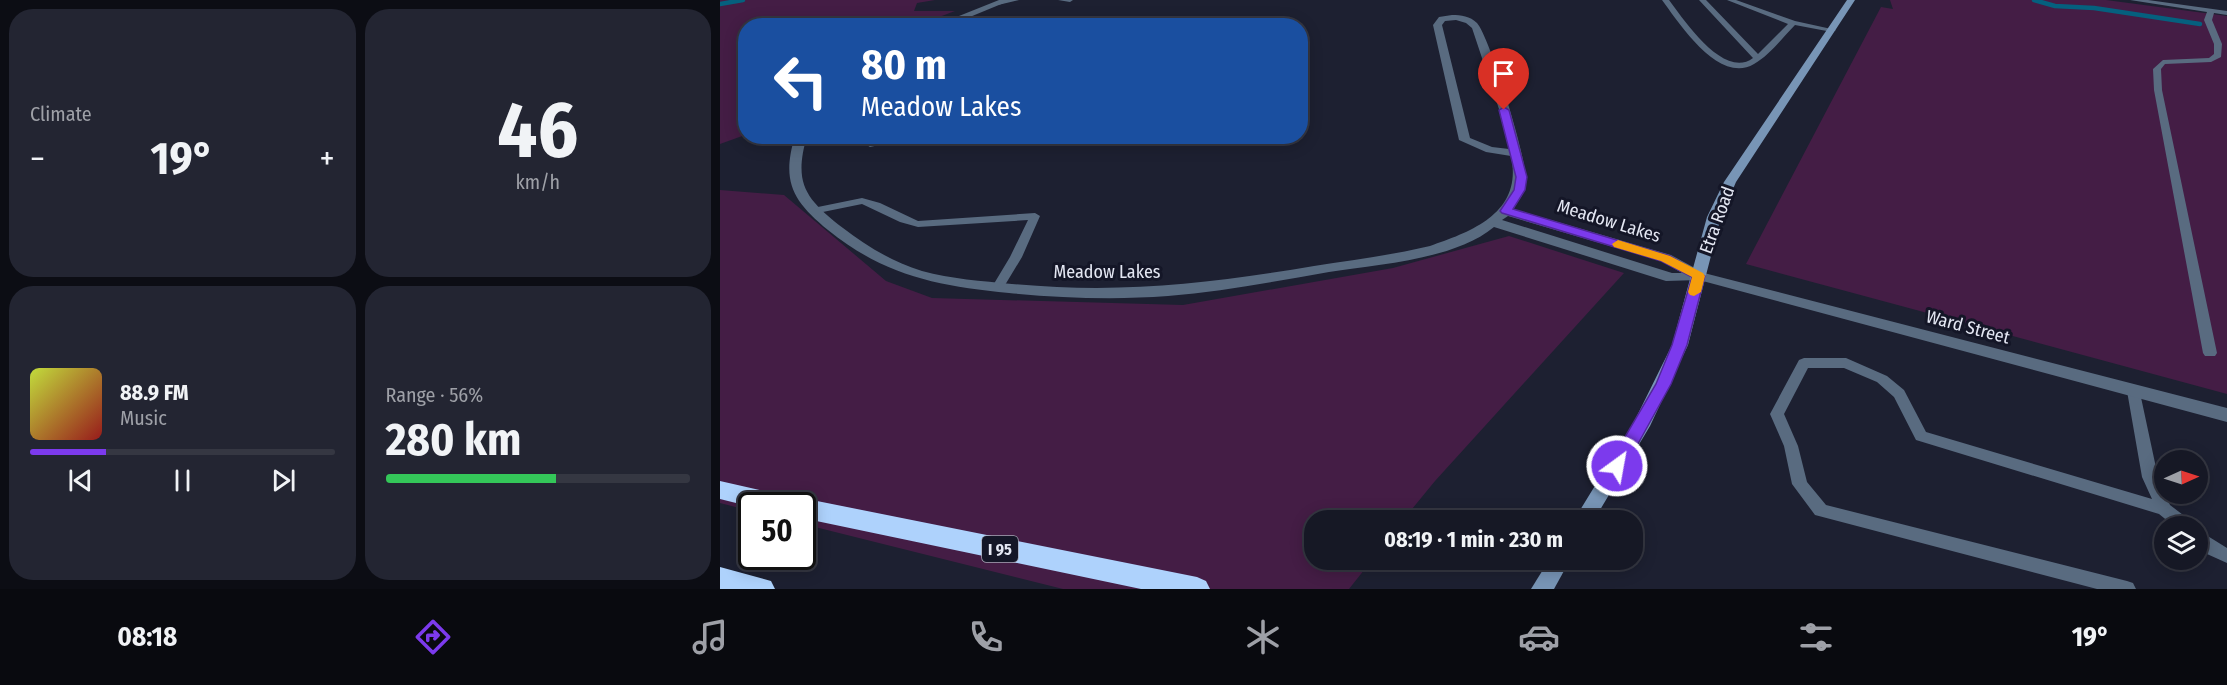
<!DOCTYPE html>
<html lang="en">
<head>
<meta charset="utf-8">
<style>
	body { margin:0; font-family:"Fira Sans Condensed",sans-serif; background:#232532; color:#f1f3f6; height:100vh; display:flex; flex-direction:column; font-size:22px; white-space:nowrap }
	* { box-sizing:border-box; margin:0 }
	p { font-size:20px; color:#9ea0a7 }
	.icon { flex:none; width:33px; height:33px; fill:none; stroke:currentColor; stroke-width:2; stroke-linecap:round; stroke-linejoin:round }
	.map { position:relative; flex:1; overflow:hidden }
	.details { display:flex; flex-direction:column; gap:9px; padding:9px; background:#0c0d14; width:720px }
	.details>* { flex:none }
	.guide { position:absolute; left:18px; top:18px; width:570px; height:126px; border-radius:24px; box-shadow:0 3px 15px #0003,0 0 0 2px #353742; background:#1a4fa0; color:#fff; overflow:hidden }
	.needle { width:39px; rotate:87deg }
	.buttons { position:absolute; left:1434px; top:450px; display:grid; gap:12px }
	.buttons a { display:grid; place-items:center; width:54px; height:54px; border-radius:50%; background:#161825; box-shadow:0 3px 15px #0003,0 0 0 2px #353742; font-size:30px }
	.speed { position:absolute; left:18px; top:492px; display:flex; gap:12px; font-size:30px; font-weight:700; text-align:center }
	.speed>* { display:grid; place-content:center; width:78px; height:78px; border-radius:50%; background:#161825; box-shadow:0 3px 15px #0003,0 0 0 2px #353742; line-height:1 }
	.speed .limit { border:3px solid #111; border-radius:9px; background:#fff; color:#111 }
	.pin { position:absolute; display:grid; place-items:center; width:51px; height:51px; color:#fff; margin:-62px -26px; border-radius:50% 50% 50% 0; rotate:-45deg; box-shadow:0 0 6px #0007 }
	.pin .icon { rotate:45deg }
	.me { position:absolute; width:66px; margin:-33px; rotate:32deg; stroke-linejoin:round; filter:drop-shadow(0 0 4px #0008) }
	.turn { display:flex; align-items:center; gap:21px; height:126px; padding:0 24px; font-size:27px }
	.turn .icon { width:78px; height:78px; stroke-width:2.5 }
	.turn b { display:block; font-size:42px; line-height:51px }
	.big { font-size:45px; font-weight:700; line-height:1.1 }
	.details .widget { flex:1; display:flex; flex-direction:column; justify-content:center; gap:9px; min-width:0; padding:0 21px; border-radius:24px; background:#232532 }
	.details .dial { align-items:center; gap:0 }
	.dial b { font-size:78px; line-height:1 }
	.song { display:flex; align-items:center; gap:18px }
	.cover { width:72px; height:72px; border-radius:9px; background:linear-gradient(135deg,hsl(70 70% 55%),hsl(0 70% 35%)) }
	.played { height:6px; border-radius:3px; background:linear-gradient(90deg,#7c3aed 25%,#353742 25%) }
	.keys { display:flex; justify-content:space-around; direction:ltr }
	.heat { display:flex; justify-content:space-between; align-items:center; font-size:33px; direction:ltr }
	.charge { height:9px; border-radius:4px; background:linear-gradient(90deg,#34c759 56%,#353742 0) }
	.details .tiles { flex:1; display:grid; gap:9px; grid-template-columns:repeat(2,1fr) }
	.trip { position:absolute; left:584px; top:510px; width:339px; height:60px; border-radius:24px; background:#161825; box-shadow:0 3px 15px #0003,0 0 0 2px #353742; font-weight:700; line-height:60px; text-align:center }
	.dock { display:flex; height:96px; justify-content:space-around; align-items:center; background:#090a0f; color:#9ea0a7 }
	.dock .icon { width:42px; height:42px }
	.dock .active { color:#7c3aed }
	.dock b { font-size:27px; color:#f1f3f6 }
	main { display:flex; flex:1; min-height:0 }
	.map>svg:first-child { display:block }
	.green { fill:#441d45 }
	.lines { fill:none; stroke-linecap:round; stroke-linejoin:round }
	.stream { stroke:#05607e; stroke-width:4.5 }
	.lane { fill:#596b80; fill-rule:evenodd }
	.street { fill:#596b80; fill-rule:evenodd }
	.secondary { fill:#7895b6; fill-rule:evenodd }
	.highway { fill:#aed2fc; fill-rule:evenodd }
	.route { fill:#7c3aed; stroke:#51269a; stroke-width:1.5 }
	.slow { fill:#f59e0b }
	.labels { text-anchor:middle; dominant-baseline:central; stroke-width:6; stroke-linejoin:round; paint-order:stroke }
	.shield { fill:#141627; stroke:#a6a8b6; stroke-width:1.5 }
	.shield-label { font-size:16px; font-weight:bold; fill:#e4e7f3 }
	.street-label { font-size:18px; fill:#e4e7f3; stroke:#141627 }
</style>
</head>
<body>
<main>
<section class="details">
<div class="tiles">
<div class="widget"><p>Climate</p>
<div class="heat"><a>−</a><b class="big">19°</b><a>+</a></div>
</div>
<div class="widget dial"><b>46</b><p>km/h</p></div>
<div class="widget">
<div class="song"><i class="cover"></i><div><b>88.9 FM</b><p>Music</p></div></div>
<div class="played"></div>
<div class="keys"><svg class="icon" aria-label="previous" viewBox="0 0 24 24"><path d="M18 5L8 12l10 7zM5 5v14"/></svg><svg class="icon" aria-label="pause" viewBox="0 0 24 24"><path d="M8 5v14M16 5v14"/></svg><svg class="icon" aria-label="next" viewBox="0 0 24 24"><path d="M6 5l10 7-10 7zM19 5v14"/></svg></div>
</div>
<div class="widget"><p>Range · 56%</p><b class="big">280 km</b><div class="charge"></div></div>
</div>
</section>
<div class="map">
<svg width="1507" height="589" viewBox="0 0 1507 589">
	<rect width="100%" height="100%" fill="#1d2031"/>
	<g class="green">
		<polygon points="0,0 215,0 197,3 194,11 235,11 198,25 26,26 25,135 0,144"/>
		<polygon points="1170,0 1386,0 1507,16 1507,394 1026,264 1161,7 1173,9"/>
		<polygon points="0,190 64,195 166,281 212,298 463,305 673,268 789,236 904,273 715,481 683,520 594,520 594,560 652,560 629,589 343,589 83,524 82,506 32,506 31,511 0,503"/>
	</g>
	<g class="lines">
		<g class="stream">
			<polyline points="1314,0 1335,6 1374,8 1480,24"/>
			<polyline points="0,4 23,0"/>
		</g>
		<g class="lane">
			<polygon points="284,0 299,0 278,5 275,3"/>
			<polygon points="338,0 353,0 350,2"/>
			<path d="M942,0H949C964,20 1004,80 1033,58L979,0H986L1038,54L1068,24L1007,0H1016L1075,21L1116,30L1112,32L1075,25C1062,38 1050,55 1034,64C999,85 959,23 942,0Z"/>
			<polygon points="1410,0 1428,0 1507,11 1507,15 1494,13 1492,20 1502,44 1501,57 1491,62 1445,64 1441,69 1442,90 1497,353 1495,356 1485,356 1483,353 1434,90 1433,69 1443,60 1489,58 1494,54 1494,44 1484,20 1487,12"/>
			<polygon points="148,136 157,136 156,140 178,136 201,136 150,147 145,144"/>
			<polygon points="142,198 160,203 198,221 315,213 320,216 302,257 282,290 278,291 272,287 290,257 308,220 198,227 180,222 142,204 93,214 88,211 93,208"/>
			<polygon points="1084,358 1126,358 1167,376 1184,390 1206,432 1432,499 1422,477 1407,391 1409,388 1419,388 1438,477 1450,505 1471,521 1473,526 1454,526 1439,514 1196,440 1174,397 1157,382 1124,368 1088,368 1064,414 1078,446 1087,482 1106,505 1407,581 1413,583 1416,589 1377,589 1095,515 1072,484 1064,446 1050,414 1079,360"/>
			<polygon points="1478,530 1507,548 1507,563 1487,554 1478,546"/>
		</g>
		<g class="street">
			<polygon points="279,0 291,0 228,26 214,26"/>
			<path d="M732,15C741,15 750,16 757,23C770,38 807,159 806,180C806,192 799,200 793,209L951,255L984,273L1507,408V422L979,280L946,281L774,227C734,260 659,264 609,272C556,281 502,292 448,296C395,300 342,298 289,293C218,286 165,276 108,230C73,201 61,182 75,136H87C73,184 86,199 123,228C146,246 173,262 202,271C231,279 262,281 292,284C400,294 488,284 594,266C633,260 672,255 710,246C754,231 803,212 791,156L766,152L739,140L713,25L719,17ZM736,20L746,23L752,28L780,112L789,149L772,147L750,138L722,25L725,21ZM788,216L941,261L962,273H952L782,220Z"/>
		</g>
		<g class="secondary">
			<polygon points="1127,0 1135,0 1016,182 1001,217 968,345 930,426 874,520 854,520 914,422 952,345 987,217 1004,182"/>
			<polygon points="829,560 850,560 834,589 811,589"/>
		</g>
		<g class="highway">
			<polygon points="0,481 79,499 82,498 477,577 486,581 490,589 421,589 82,518 82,506 32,507 0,499"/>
			<polygon points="0,567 51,581 55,589 0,589"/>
		</g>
	</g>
	<polygon class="route" points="784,107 789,110 807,177 805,190 793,209 950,256 985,276 967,345 951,384 903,471 897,473 891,471 888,466 936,384 952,345 972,277 941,261 782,213 780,211 794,190 796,177 779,110"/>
	<polygon class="slow" points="898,240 950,256 983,273 985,276 981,292 974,296 970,295 968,292 972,277 941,261 894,247 892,244"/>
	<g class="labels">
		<rect class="shield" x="262" y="536" width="36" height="26" rx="4.5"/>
		<g class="shield-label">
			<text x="280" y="549">I 95</text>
		</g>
		<g class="street-label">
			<text transform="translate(997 220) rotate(-70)">Etra Road</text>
			<text transform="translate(889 221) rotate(17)">Meadow Lakes</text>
			<text x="387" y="272">Meadow Lakes</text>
			<text transform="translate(1248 327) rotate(15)">Ward Street</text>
		</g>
	</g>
</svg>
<div class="buttons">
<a><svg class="needle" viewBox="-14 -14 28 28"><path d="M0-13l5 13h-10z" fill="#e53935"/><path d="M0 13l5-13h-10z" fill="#9ea0a7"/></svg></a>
<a><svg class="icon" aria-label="layers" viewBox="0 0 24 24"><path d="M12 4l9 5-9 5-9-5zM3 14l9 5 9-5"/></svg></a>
</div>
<div class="speed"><div class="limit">50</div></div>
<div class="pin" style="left:784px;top:110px;background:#d93025"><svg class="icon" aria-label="arrive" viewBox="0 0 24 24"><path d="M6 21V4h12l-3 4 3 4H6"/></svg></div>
<svg class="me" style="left:897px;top:466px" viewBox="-20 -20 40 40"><circle r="17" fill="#7c3aed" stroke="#fff" stroke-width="3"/><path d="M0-11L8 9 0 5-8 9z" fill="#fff"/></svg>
<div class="trip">08:19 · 1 min · 230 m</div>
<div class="guide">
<div class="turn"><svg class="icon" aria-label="left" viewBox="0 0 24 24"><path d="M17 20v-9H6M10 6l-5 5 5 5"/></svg><div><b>80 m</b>Meadow Lakes</div></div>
</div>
</div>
</main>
<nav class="dock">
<b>08:18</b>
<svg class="icon active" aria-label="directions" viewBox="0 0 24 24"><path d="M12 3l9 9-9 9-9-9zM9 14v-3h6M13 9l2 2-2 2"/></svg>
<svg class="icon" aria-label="music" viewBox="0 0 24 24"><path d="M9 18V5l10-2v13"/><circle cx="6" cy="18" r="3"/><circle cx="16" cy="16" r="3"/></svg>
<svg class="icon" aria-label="phone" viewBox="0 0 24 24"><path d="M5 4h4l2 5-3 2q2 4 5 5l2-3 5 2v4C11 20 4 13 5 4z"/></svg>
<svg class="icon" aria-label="climate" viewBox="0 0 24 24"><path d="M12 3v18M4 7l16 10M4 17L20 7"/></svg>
<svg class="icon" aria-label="car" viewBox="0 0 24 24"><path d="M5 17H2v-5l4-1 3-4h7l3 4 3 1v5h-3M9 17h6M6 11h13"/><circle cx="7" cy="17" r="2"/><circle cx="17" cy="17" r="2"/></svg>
<svg class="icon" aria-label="filters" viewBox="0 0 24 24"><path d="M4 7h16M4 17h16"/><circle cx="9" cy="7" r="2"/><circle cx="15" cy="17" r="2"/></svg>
<b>19°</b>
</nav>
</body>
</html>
